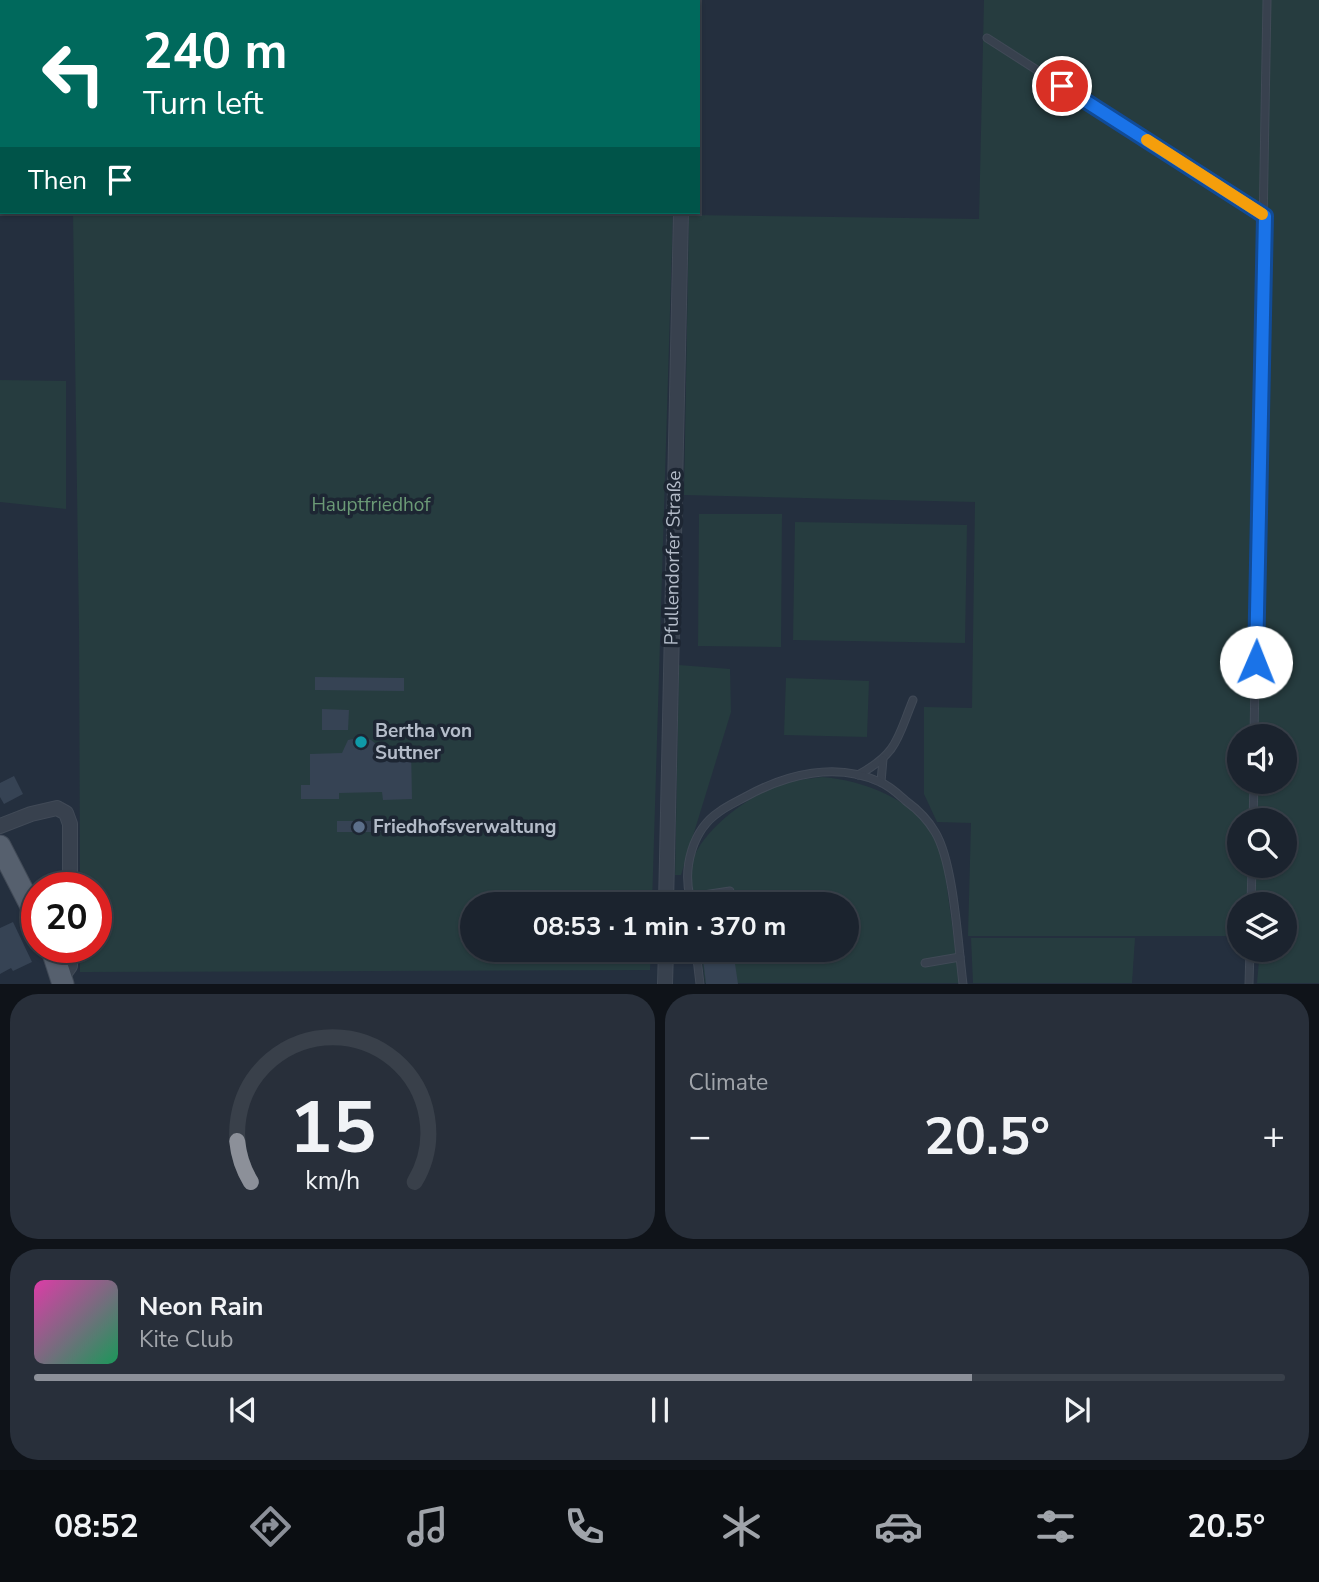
<!DOCTYPE html>
<html lang="en">
<head>
<meta charset="utf-8">
<style>
	body { margin:0; font-family:"Nunito Sans",sans-serif; background:#282f3a; color:#f1f3f6; height:100vh; display:flex; flex-direction:column; font-size:26px; white-space:nowrap }
	* { box-sizing:border-box; margin:0 }
	p { font-size:23px; color:#a0a4aa }
	.icon { flex:none; width:38px; height:38px; fill:none; stroke:currentColor; stroke-width:2; stroke-linecap:round; stroke-linejoin:round }
	.map { position:relative; height:984px; overflow:hidden }
	.side { display:flex; flex-direction:column; gap:10px; padding:10px; background:#0f1319; flex:1 }
	.side>* { flex:none }
	.hud { position:absolute; left:0px; top:0px; width:700px; height:214px; box-shadow:0 2px 5px #0004,0 0 0 2px #39404a; background:#00695c; color:#fff; overflow:hidden }
	.tools { position:absolute; left:1227px; top:724px; display:grid; gap:14px }
	.tools a { display:grid; place-items:center; width:70px; height:70px; border-radius:50%; background:#1b232e; box-shadow:0 2px 5px #0004,0 0 0 2px #39404a; font-size:35px }
	.speed { position:absolute; left:21px; top:872px; display:flex; gap:14px; font-size:35px; font-weight:700; text-align:center }
	.speed>* { display:grid; place-content:center; width:91px; height:91px; border-radius:50%; background:#1b232e; box-shadow:0 2px 5px #0004,0 0 0 2px #39404a; line-height:1 }
	.speed .limit { border:10px solid #d22; background:#fff; color:#111 }
	.pin { position:absolute; display:grid; place-items:center; width:60px; height:60px; color:#fff; margin:-30px; border:4px solid #fff; border-radius:50%; box-shadow:0 2px 7px #0007 }
	.me { position:absolute; width:77px; margin:-38px; rotate:1deg; stroke-linejoin:round; filter:drop-shadow(0 0 5px #0008) }
	.turn { display:flex; align-items:center; gap:24px; height:147px; padding:0 28px; font-size:32px }
	.turn .icon { width:91px; height:91px; stroke-width:2.5 }
	.turn b { display:block; font-size:49px; line-height:60px }
	.then { display:flex; align-items:center; height:66px; padding:0 28px; background:#0003; gap:14px; font-size:26px }
	.big { font-size:52px; font-weight:700; line-height:1.1 }
	.side .widget { flex:1; display:flex; flex-direction:column; justify-content:center; gap:10px; min-width:0; padding:0 24px; border-radius:28px; background:#282f3a }
	.side .dial { align-items:center; gap:0 }
	.dial svg { height:182px; overflow:visible; fill:none; stroke:#39404a; stroke-width:7; stroke-linecap:round; text-anchor:middle }
	.dial text { fill:#f1f3f6; stroke:none }
	.song { display:flex; align-items:center; gap:21px }
	.cover { width:84px; height:84px; border-radius:10px; background:linear-gradient(135deg,hsl(320 70% 55%),hsl(150 70% 35%)) }
	.played { height:7px; border-radius:4px; background:linear-gradient(90deg,#8c9099 75%,#39404a 75%) }
	.keys { display:flex; justify-content:space-around; direction:ltr }
	.heat { display:flex; justify-content:space-between; align-items:center; font-size:38px; direction:ltr }
	.side .tiles { flex:1; display:grid; gap:10px; grid-template-columns:1fr 1fr }
	.widget:last-child { grid-column:span 2 }
	.trip { position:absolute; left:460px; top:892px; width:399px; height:70px; border-radius:35px; background:#1b232e; box-shadow:0 2px 5px #0004,0 0 0 2px #39404a; font-weight:700; line-height:70px; text-align:center }
	.tab-bar { display:flex; height:112px; justify-content:space-around; align-items:center; background:#0b0e12; color:#a0a4aa }
	.tab-bar .icon { width:49px; height:49px }
	.tab-bar .active { color:#8c9099 }
	.tab-bar b { font-size:32px; color:#f1f3f6 }
	.map>svg:first-child { display:block }
	.green { fill:#263c3f; fill-rule:evenodd }
	.building { fill:#364354 }
	.lines { fill:none; stroke-linecap:round; stroke-linejoin:round }
	.service-casing { stroke:#414a57; stroke-width:9 }
	.minor-casing { stroke:#414a57; stroke-width:16 }
	.primary-casing { stroke:#414a57; stroke-width:23 }
	.service { stroke:#38414e; stroke-width:7 }
	.minor { stroke:#38414e; stroke-width:14 }
	.primary { stroke:#56606e; stroke-width:21 }
	.route-casing { stroke:#114b97; stroke-width:18 }
	.route { stroke:#1a73e8; stroke-width:12 }
	.slow { stroke:#f59e0b; stroke-width:12 }
	.culture-dot { fill:#0f9aa8; stroke:#1d2633; stroke-width:2.5 }
	.service-dot { fill:#5c6f8a; stroke:#1d2633; stroke-width:2.5 }
	.labels { text-anchor:middle; dominant-baseline:central; stroke-width:7; stroke-linejoin:round; paint-order:stroke }
	.park-label { font-size:19px; fill:#6b9a76; stroke:#1d2633 }
	.street-label { font-size:19px; fill:#b4bcc9; stroke:#1d2633 }
	.poi-label { font-size:19px; font-weight:bold; fill:#b4bcc9; stroke:#1d2633; text-anchor:start }
</style>
</head>
<body>
<div class="map">
<svg width="1319" height="984" viewBox="0 0 1319 984">
	<rect width="100%" height="100%" fill="#242f3e"/>
	<g class="green">
		<polygon points="69,0 679,0 69,2"/>
		<path d="M984,0H1319V983H1257L1260,950H1284V905H1239V936H968L971,823L937,822L924,794V707L972,708L975,502L684,495L689,215L979,219ZM1239,737H1284V782H1239ZM1239,821H1284V866H1239Z"/>
		<polygon points="73,212 673,212 652,905 472,905 472,950 651,950 650,970 80,972 80,947 96,947 96,887 80,887 79,628"/>
		<polygon points="0,380 66,381 66,509 0,502"/>
		<polygon points="699,514 782,514 781,647 698,646"/>
		<polygon points="795,522 967,525 965,643 793,640"/>
		<polygon points="679,665 730,669 731,712 681,875 675,875"/>
		<polygon points="786,678 869,681 867,737 784,735"/>
		<path d="M822,777C863,780 917,800 936,840C945,859 946,882 949,903C953,930 956,957 960,983H705L701,950H847V905H695C693,893 690,879 691,867C697,833 748,796 779,785C793,780 808,779 822,777Z"/>
		<polygon points="971,938 1135,938 1132,983 973,983"/>
	</g>
	<g class="building">
		<polygon points="315,677 404,678 404,691 315,690"/>
		<polygon points="322,709 349,710 348,730 322,730"/>
		<polygon points="362,737 371,740 381,748 411,748 412,799 383,800 382,792 339,793 339,799 301,799 301,785 310,785 310,754 342,753 348,740"/>
		<polygon points="14,776 23,794 4,804 0,797 0,783"/>
		<rect x="337" y="821" width="44" height="11"/>
		<polygon points="13,922 32,962 13,971 11,968 0,974 0,928"/>
		<polygon points="702,950 733,950 738,984 706,984"/>
	</g>
	<g class="lines">
		<defs>
			<g id="service">
				<polyline points="987,38 1265,216"/>
				<polyline points="1254,737 1267,0"/>
				<path d="M858,775C898,753 897,739 913,700"/>
				<polyline points="881,782 883,759"/>
				<polyline points="1253,821 1254,782"/>
				<path d="M690,897C683,868 692,830 719,812C727,806 738,801 747,796C787,774 836,762 880,782C890,786 898,794 906,801C917,809 928,820 935,832C954,863 958,945 963,984"/>
				<polyline points="690,905 690,897 730,891"/>
				<polyline points="1251,905 1252,866"/>
				<polyline points="696,950 700,984"/>
				<polyline points="925,963 960,957"/>
				<polyline points="1249,984 1250,950"/>
			</g>
			<g id="minor">
				<polyline points="686,2 686,0"/>
				<polyline points="0,826 31,814 57,808 66,813 70,824 70,887"/>
				<polyline points="666,905 681,212"/>
				<polyline points="62,977 70,966 70,947"/>
				<polyline points="665,984 666,950"/>
			</g>
			<g id="primary">
				<polyline points="0,846 37,918"/>
				<polyline points="51,947 63,984"/>
			</g>
		</defs>
		<use href="#service" class="service-casing"/>
		<use href="#minor" class="minor-casing"/>
		<use href="#primary" class="primary-casing"/>
		<use href="#service" class="service"/>
		<use href="#minor" class="minor"/>
		<use href="#primary" class="primary"/>
	</g>
	<g class="lines">
		<defs>
			<polyline id="route" points="1062,86 1265,216 1256,662"/>
		</defs>
		<use href="#route" class="route-casing"/>
		<use href="#route" class="route"/>
		<polyline class="slow" points="1147,140 1262,214"/>
	</g>
	<circle class="culture-dot" cx="361" cy="742" r="7"/>
	<circle class="service-dot" cx="359" cy="827" r="7"/>
	<g class="labels">
		<g class="park-label">
			<text x="371" y="505">Hauptfriedhof</text>
		</g>
		<g class="street-label">
			<text transform="translate(673 558) rotate(-89)">Pfullendorfer Straße</text>
		</g>
		<g class="poi-label">
			<text x="375" y="731">Bertha von<tspan x="375" dy="22">Suttner</tspan></text>
			<text x="373" y="827">Friedhofsverwaltung</text>
		</g>
	</g>
</svg>
<div class="tools">
<a><svg class="icon" aria-label="sound" viewBox="0 0 24 24"><path d="M4 9h4l5-4v14l-5-4H4zM17 9q2 3 0 6"/></svg></a>
<a><svg class="icon" aria-label="search" viewBox="0 0 24 24"><circle cx="10" cy="10" r="6"/><path d="M15 15l6 6"/></svg></a>
<a><svg class="icon" aria-label="layers" viewBox="0 0 24 24"><path d="M12 4l9 5-9 5-9-5zM3 14l9 5 9-5"/></svg></a>
</div>
<div class="speed"><div class="limit">20</div></div>
<div class="pin" style="left:1062px;top:86px;background:#d93025"><svg class="icon" aria-label="arrive" viewBox="0 0 24 24"><path d="M6 21V4h12l-3 4 3 4H6"/></svg></div>
<svg class="me" style="left:1256px;top:662px" viewBox="-20 -20 40 40"><circle r="19" fill="#fff"/><path d="M0-13L10 11 0 6-10 11z" fill="#1a73e8"/></svg>
<div class="trip">08:53 · 1 min · 370 m</div>
<div class="hud">
<div class="turn"><svg class="icon" aria-label="left" viewBox="0 0 24 24"><path d="M17 20v-9H6M10 6l-5 5 5 5"/></svg><div><b>240 m</b>Turn left</div></div>
<div class="then">Then<svg class="icon" aria-label="arrive" viewBox="0 0 24 24"><path d="M6 21V4h12l-3 4 3 4H6"/></svg></div>
</div>
</div>
<section class="side">
<div class="tiles">
<div class="widget dial"><svg viewBox="0 0 100 80">
<path d="M14 69A42 42 0 1 1 86 69"/>
<path d="M14 69A42 42 0 0 1 8 51" stroke="#8c9099"/>
<text x="50" y="56" font-size="32" font-weight="700">15</text>
<text x="50" y="72" font-size="11">km/h</text>
</svg></div>
<div class="widget"><p>Climate</p>
<div class="heat"><a>−</a><b class="big">20.5°</b><a>+</a></div>
</div>
<div class="widget">
<div class="song"><i class="cover"></i><div><b>Neon Rain</b><p>Kite Club</p></div></div>
<div class="played"></div>
<div class="keys"><svg class="icon" aria-label="previous" viewBox="0 0 24 24"><path d="M18 5L8 12l10 7zM5 5v14"/></svg><svg class="icon" aria-label="pause" viewBox="0 0 24 24"><path d="M8 5v14M16 5v14"/></svg><svg class="icon" aria-label="next" viewBox="0 0 24 24"><path d="M6 5l10 7-10 7zM19 5v14"/></svg></div>
</div>
</div>
</section>
<nav class="tab-bar">
<b>08:52</b>
<svg class="icon active" aria-label="directions" viewBox="0 0 24 24"><path d="M12 3l9 9-9 9-9-9zM9 14v-3h6M13 9l2 2-2 2"/></svg>
<svg class="icon" aria-label="music" viewBox="0 0 24 24"><path d="M9 18V5l10-2v13"/><circle cx="6" cy="18" r="3"/><circle cx="16" cy="16" r="3"/></svg>
<svg class="icon" aria-label="phone" viewBox="0 0 24 24"><path d="M5 4h4l2 5-3 2q2 4 5 5l2-3 5 2v4C11 20 4 13 5 4z"/></svg>
<svg class="icon" aria-label="climate" viewBox="0 0 24 24"><path d="M12 3v18M4 7l16 10M4 17L20 7"/></svg>
<svg class="icon" aria-label="car" viewBox="0 0 24 24"><path d="M5 17H2v-5l4-1 3-4h7l3 4 3 1v5h-3M9 17h6M6 11h13"/><circle cx="7" cy="17" r="2"/><circle cx="17" cy="17" r="2"/></svg>
<svg class="icon" aria-label="filters" viewBox="0 0 24 24"><path d="M4 7h16M4 17h16"/><circle cx="9" cy="7" r="2"/><circle cx="15" cy="17" r="2"/></svg>
<b>20.5°</b>
</nav>
</body>
</html>
